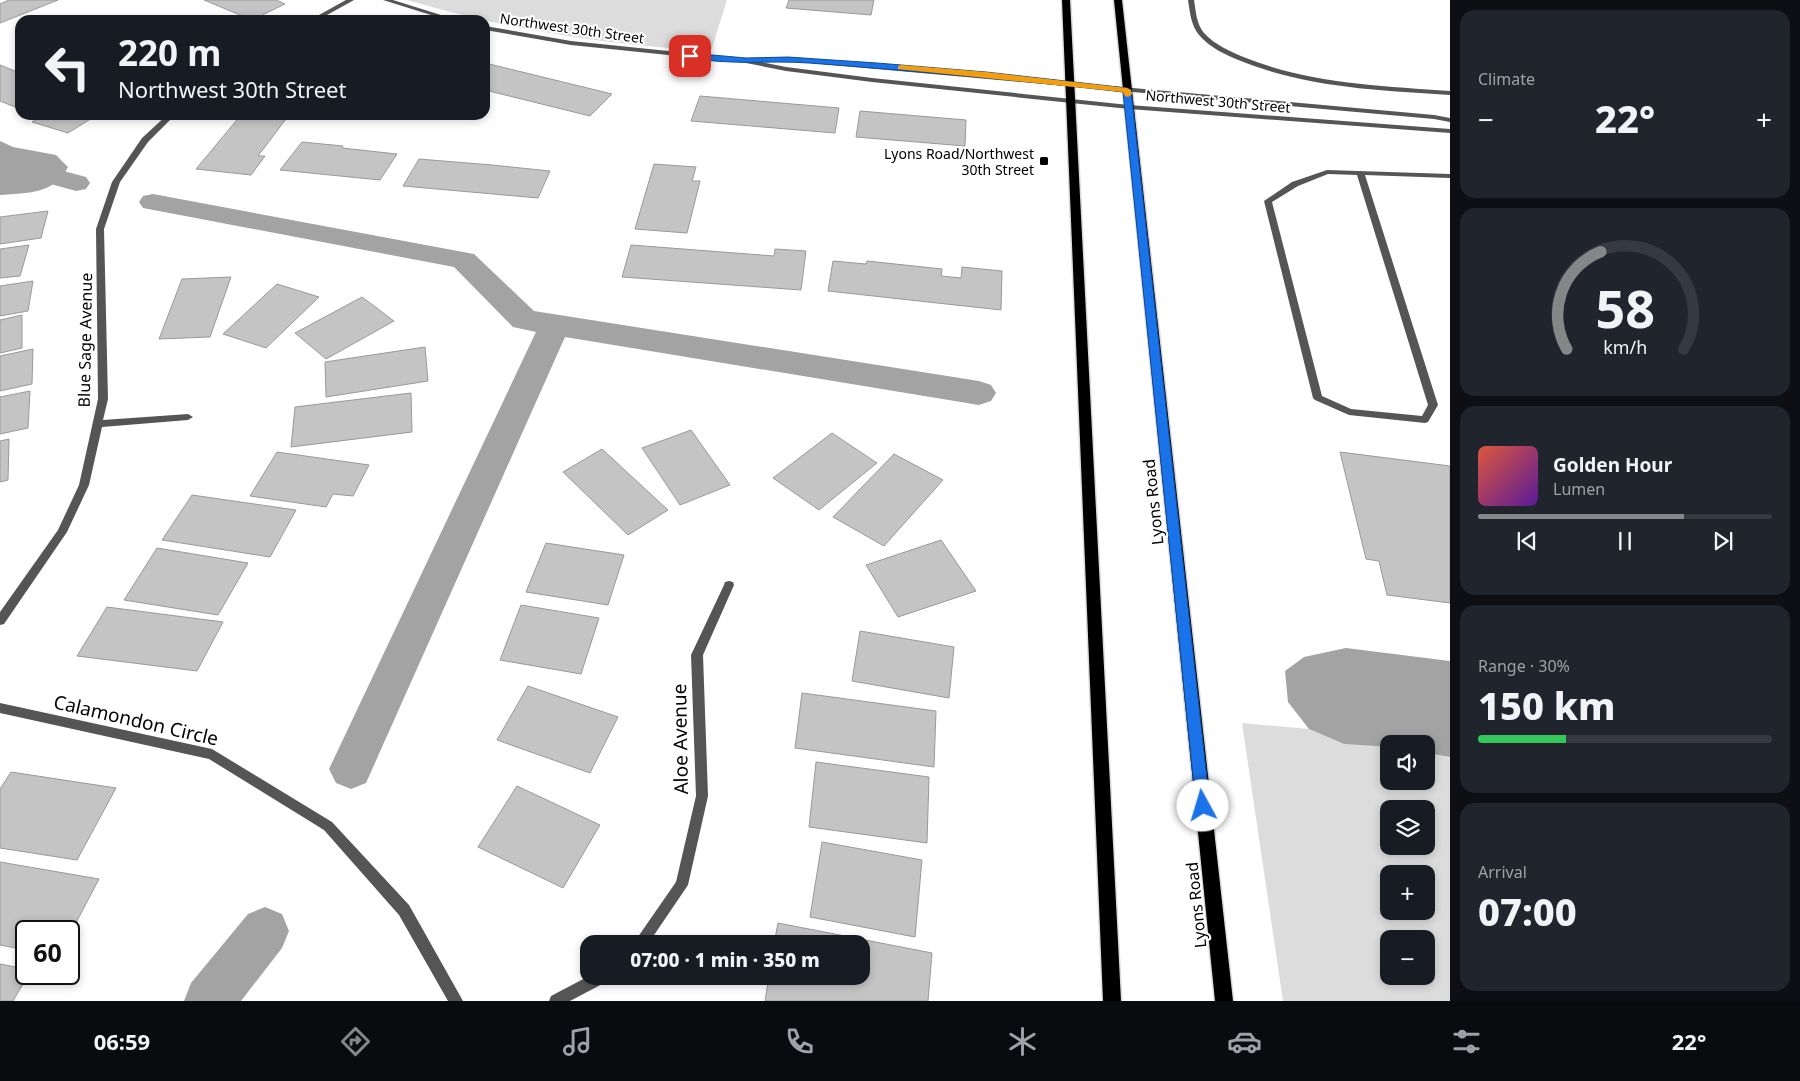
<!DOCTYPE html>
<html lang="en">
<head>
<meta charset="utf-8">
<style>
	body { margin:0; font-family:"Noto Sans",sans-serif; background:#20242c; color:#f1f3f6; height:100vh; display:flex; flex-direction:column; font-size:19px; white-space:nowrap }
	* { box-sizing:border-box; margin:0 }
	p { font-size:16px; color:#9ea1a6 }
	.icon { flex:none; width:28px; height:28px; fill:none; stroke:currentColor; stroke-width:2; stroke-linecap:round; stroke-linejoin:round }
	.map { position:relative; flex:1; overflow:hidden }
	.details { display:flex; flex-direction:column; gap:10px; padding:10px; background:#0d0f14; width:350px }
	.details>* { flex:none }
	.banner { position:absolute; left:15px; top:15px; width:475px; height:105px; border-radius:15px; box-shadow:0 2px 8px #0003; background:#171b24; color:#f1f3f6; overflow:hidden }
	.tools { position:absolute; left:1380px; top:735px; display:grid; gap:10px }
	.tools a { display:grid; place-items:center; width:55px; height:55px; border-radius:10px; background:#171b24; box-shadow:0 2px 8px #0003; font-size:25px }
	.speed { position:absolute; left:15px; top:920px; display:flex; gap:10px; font-size:25px; font-weight:700; text-align:center }
	.speed>* { display:grid; place-content:center; width:65px; height:65px; border-radius:50%; background:#171b24; box-shadow:0 2px 8px #0003; line-height:1 }
	.speed .limit { border:2px solid #111; border-radius:8px; background:#fff; color:#111 }
	.pin { position:absolute; display:grid; place-items:center; width:42px; height:42px; color:#fff; margin:-21px; border-radius:10px; box-shadow:0 2px 8px #0006 }
	.me { position:absolute; width:55px; margin:-28px; rotate:354deg; stroke-linejoin:round; filter:drop-shadow(0 0 4px #0008) }
	.turn { display:flex; align-items:center; gap:18px; height:105px; padding:0 20px; font-size:22px }
	.turn .icon { width:65px; height:65px; stroke-width:2.5 }
	.turn b { display:block; font-size:35px; line-height:42px }
	.big { font-size:38px; font-weight:800; line-height:1.1 }
	.details .card { flex:1; display:flex; flex-direction:column; justify-content:center; gap:8px; min-width:0; padding:0 18px; border-radius:15px; background:#20242c }
	.details .dial { align-items:center; gap:0 }
	.dial svg { height:130px; overflow:visible; fill:none; stroke:#363941; stroke-width:7; stroke-linecap:round; text-anchor:middle }
	.dial text { fill:#f1f3f6; stroke:none }
	.song { display:flex; align-items:center; gap:15px }
	.cover { width:60px; height:60px; border-radius:8px; background:linear-gradient(135deg,hsl(10 70% 55%),hsl(270 70% 35%)) }
	.played { height:5px; border-radius:2px; background:linear-gradient(90deg,#858687 70%,#363941 70%) }
	.keys { display:flex; justify-content:space-around; direction:ltr }
	.heat { display:flex; justify-content:space-between; align-items:center; font-size:28px; direction:ltr }
	.charge { height:8px; border-radius:4px; background:linear-gradient(90deg,#34c759 30%,#363941 0) }
	.trip { position:absolute; left:580px; top:935px; width:290px; height:50px; border-radius:15px; background:#171b24; box-shadow:0 2px 8px #0003; font-weight:800; line-height:50px; text-align:center }
	.menu { display:flex; height:80px; justify-content:space-around; align-items:center; background:#090b0e; color:#9ea1a6 }
	.menu .icon { width:35px; height:35px }
	.menu .current { color:#858687 }
	.menu b { font-size:22px; color:#f1f3f6 }
	main { display:flex; flex:1; min-height:0 }
	.map>svg:first-child { display:block }
	.green { fill:#dcdcdc; fill-rule:evenodd }
	.water { fill:#a3a3a3 }
	.lines { fill:none; stroke-linecap:round; stroke-linejoin:round }
	.canal { fill:#a3a3a3; fill-rule:evenodd }
	.building { fill:#c4c4c4; stroke:#999 }
	.primary-casing { stroke:#dbdbdb; stroke-width:3 }
	.service { fill:#555; fill-rule:evenodd }
	.minor { fill:#555; fill-rule:evenodd }
	.primary { fill:#000; fill-rule:evenodd }
	.route { fill:#1a73e8; stroke:#114b97 }
	.slow { fill:#f59e0b }
	.poi-dot { fill:#000; stroke:#fff; stroke-width:2 }
	.labels { text-anchor:middle; dominant-baseline:central; stroke-width:4; stroke-linejoin:round; paint-order:stroke }
	.far-street-label { font-size:14px; fill:#000; stroke:#fff }
	.far-poi-label { font-size:14px; fill:#000; stroke:#fff; text-anchor:end }
	.street-label { font-size:16px; fill:#000; stroke:#fff }
	.near-street-label { font-size:19px; fill:#000; stroke:#fff }
</style>
</head>
<body>
<main>
<div class="map">
<svg width="1450" height="1001" viewBox="0 0 1450 1001">
	<rect width="100%" height="100%" fill="#fff"/>
	<g class="green">
		<path d="M407,0H727L711,51C608,45 507,30 407,0Z"/>
		<path d="M1242,723L1309,729L1344,744L1389,747V781H1426V753L1450,757V1001H1283ZM1389,809H1426V846H1389ZM1389,874H1426V911H1389ZM1389,939H1426V976H1389Z"/>
	</g>
	<g class="water">
		<path d="M0,141L13,147L56,155L68,167C55,194 27,193 0,195Z"/>
		<polygon points="1346,648 1450,661 1450,757 1426,753 1426,744 1389,744 1389,747 1344,744 1309,729 1288,702 1285,671 1304,657"/>
	</g>
	<g class="lines">
		<g class="canal">
			<polygon points="0,154 86,177 90,183 86,189 76,191 0,170"/>
			<polygon points="153,194 474,254 534,311 979,381 991,385 996,393 991,401 979,405 565,337 366,783 351,789 336,783 329,769 536,332 513,327 454,267 143,208 139,202 143,196"/>
			<polygon points="265,907 282,914 289,931 282,948 241,1001 184,1001 191,983 248,914"/>
		</g>
	</g>
	<g class="building">
		<polygon points="9,0 58,0 0,23 0,4"/>
		<polygon points="204,0 276,0 285,4 252,20"/>
		<polygon points="789,0 874,0 871,15 786,8"/>
		<polygon points="485,63 612,94 590,116 485,90"/>
		<polygon points="0,65 20,73 20,109 0,101"/>
		<polygon points="700,96 839,108 835,133 691,121"/>
		<polygon points="860,111 966,120 965,146 856,137"/>
		<polygon points="43,115 97,115 68,133 32,122"/>
		<polygon points="241,115 289,115 258,156 265,156 251,175 196,169"/>
		<polygon points="302,142 343,146 342,148 397,154 380,180 280,170"/>
		<polygon points="419,159 492,165 550,171 538,198 403,186"/>
		<polygon points="654,164 696,167 692,181 700,181 687,233 635,229"/>
		<polygon points="48,211 41,238 0,244 0,217"/>
		<polygon points="29,245 20,276 0,278 0,249"/>
		<polygon points="631,245 774,256 775,249 806,251 801,290 622,277"/>
		<polygon points="833,261 866,264 867,261 942,269 941,276 961,278 962,267 1002,271 1001,310 828,291"/>
		<polygon points="231,277 210,337 159,339 182,279"/>
		<polygon points="33,281 28,311 0,316 0,286"/>
		<polygon points="277,284 319,297 266,348 223,334"/>
		<polygon points="362,297 394,321 326,359 295,333"/>
		<polygon points="22,315 22,348 0,353 0,320"/>
		<polygon points="425,347 428,381 326,397 325,362"/>
		<polygon points="33,349 32,384 0,391 0,356"/>
		<polygon points="30,391 28,428 0,434 0,397"/>
		<polygon points="411,393 412,432 291,447 295,407"/>
		<polygon points="691,430 730,485 680,505 642,448"/>
		<polygon points="832,433 877,463 819,510 773,478"/>
		<polygon points="9,439 8,480 0,482 0,441"/>
		<polygon points="602,449 668,510 628,535 563,472"/>
		<polygon points="277,452 369,465 353,496 333,494 326,507 250,496"/>
		<polygon points="1340,452 1450,466 1450,603 1387,595 1379,561 1366,559"/>
		<polygon points="894,454 943,480 884,546 833,517"/>
		<polygon points="192,495 296,510 270,557 162,540"/>
		<polygon points="941,540 976,591 898,617 866,565"/>
		<polygon points="546,543 624,555 608,605 526,592"/>
		<polygon points="157,548 248,563 218,615 124,600"/>
		<polygon points="521,605 599,618 581,674 500,660"/>
		<polygon points="107,607 223,622 197,671 77,656"/>
		<polygon points="860,631 954,647 949,698 852,681"/>
		<polygon points="528,686 618,717 590,773 497,740"/>
		<polygon points="802,693 936,711 934,767 795,748"/>
		<polygon points="816,762 929,777 927,843 809,827"/>
		<polygon points="11,772 116,788 77,860 0,848 0,789"/>
		<polygon points="517,786 600,825 563,888 478,847"/>
		<polygon points="822,842 922,860 915,937 810,917"/>
		<polygon points="0,862 99,879 69,936 69,931 26,931 26,950 0,945"/>
		<polygon points="778,923 932,953 928,1001 765,1001 769,976 861,976 861,944 774,944"/>
		<polygon points="0,964 26,969 26,974 29,974 13,1001 0,1001"/>
	</g>
	<g class="lines">
		<defs>
			<g id="primary">
				<polygon points="1062,0 1070,0 1121,1001 1103,1001"/>
				<polygon points="1114,0 1122,0 1233,1001 1215,1001"/>
			</g>
		</defs>
		<use href="#primary" class="primary-casing"/>
		<path class="service" d="M1327,170L1450,174V178L1365,175L1438,405L1428,422L1425,423L1349,415L1315,400L1313,398L1264,201L1292,182ZM1328,174L1357,175L1428,405L1422,416L1351,409L1322,396L1272,202L1298,186Z"/>
		<g class="minor">
			<polygon points="346,0 354,0 318,20 310,20"/>
			<polygon points="383,0 393,0 457,20 447,20"/>
			<path d="M1188,0H1194C1196,11 1196,23 1204,33C1215,45 1231,52 1246,58C1311,84 1381,86 1450,91V95C1379,90 1308,88 1241,61C1226,55 1210,48 1199,35C1191,25 1190,13 1188,0Z"/>
			<polygon points="485,26 571,41 746,59 786,67 872,78 1129,105 1450,129 1450,133 1129,109 872,82 786,71 746,63 571,45 485,30"/>
			<polygon points="788,57 1434,115 1450,118 1450,122 1434,119 788,61 762,62 759,60 762,58"/>
			<polygon points="167,115 175,115 148,142 120,182 104,229 108,399 103,420 188,414 193,417 188,420 102,427 89,485 67,532 4,624 0,625 0,612 58,530 79,485 98,399 96,229 112,182 142,138"/>
			<polygon points="729,581 733,582 734,585 703,655 708,796 688,885 648,944 633,944 676,882 696,796 691,655 724,585 725,582"/>
			<polygon points="0,703 212,749 332,822 409,905 463,1001 448,1001 399,915 324,830 209,759 0,713"/>
			<polygon points="589,976 610,976 608,981 570,1001 549,1001 551,996"/>
		</g>
		<use href="#primary" class="primary"/>
	</g>
	<path class="route" d="M690,53L746,58L788,57L877,63L986,72L1127,88L1131,90L1210,806L1208,810L1203,812L1198,810L1196,806L1123,92C1019,80 914,71 809,63C769,60 728,66 688,57V54Z"/>
	<polygon class="slow" points="901,65 986,72 1127,88 1131,90 1132,94 1128,97 1125,96 1123,92 898,69 898,66"/>
	<rect class="poi-dot" x="1039" y="156" width="10" height="10" rx="2.5"/>
	<g class="labels">
		<g class="far-street-label">
			<text transform="translate(572 28) rotate(8)">Northwest 30th Street</text>
			<text transform="translate(1218 101) rotate(5)">Northwest 30th Street</text>
		</g>
		<g class="far-poi-label">
			<text x="1034" y="153">Lyons Road/Northwest<tspan x="1034" dy="16">30th Street</tspan></text>
		</g>
		<g class="street-label">
			<text transform="translate(85 340) rotate(-89)">Blue Sage Avenue</text>
			<text transform="translate(1153 502) rotate(-96)">Lyons Road</text>
			<text transform="translate(1196 905) rotate(-96)">Lyons Road</text>
		</g>
		<g class="near-street-label">
			<text transform="translate(136 720) rotate(13)">Calamondon Circle</text>
			<text transform="translate(680 739) rotate(-91)">Aloe Avenue</text>
		</g>
	</g>
</svg>
<div class="tools">
<a><svg class="icon" aria-label="sound" viewBox="0 0 24 24"><path d="M4 9h4l5-4v14l-5-4H4zM17 9q2 3 0 6"/></svg></a>
<a><svg class="icon" aria-label="layers" viewBox="0 0 24 24"><path d="M12 4l9 5-9 5-9-5zM3 14l9 5 9-5"/></svg></a>
<a>+</a>
<a>−</a>
</div>
<div class="speed"><div class="limit">60</div></div>
<div class="pin" style="left:690px;top:56px;background:#d93025"><svg class="icon" aria-label="arrive" viewBox="0 0 24 24"><path d="M6 21V4h12l-3 4 3 4H6"/></svg></div>
<svg class="me" style="left:1203px;top:806px" viewBox="-20 -20 40 40"><circle r="19" fill="#fff"/><path d="M0-13L10 11 0 6-10 11z" fill="#1a73e8"/></svg>
<div class="trip">07:00 · 1 min · 350 m</div>
<div class="banner">
<div class="turn"><svg class="icon" aria-label="left" viewBox="0 0 24 24"><path d="M17 20v-9H6M10 6l-5 5 5 5"/></svg><div><b>220 m</b>Northwest 30th Street</div></div>
</div>
</div>
<section class="details">
<div class="card"><p>Climate</p>
<div class="heat"><a>−</a><b class="big">22°</b><a>+</a></div>
</div>
<div class="card dial"><svg viewBox="0 0 100 80">
<path d="M14 69A42 42 0 1 1 86 69"/>
<path d="M14 69A42 42 0 0 1 35 9" stroke="#858687"/>
<text x="50" y="56" font-size="32" font-weight="700">58</text>
<text x="50" y="72" font-size="11">km/h</text>
</svg></div>
<div class="card">
<div class="song"><i class="cover"></i><div><b>Golden Hour</b><p>Lumen</p></div></div>
<div class="played"></div>
<div class="keys"><svg class="icon" aria-label="previous" viewBox="0 0 24 24"><path d="M18 5L8 12l10 7zM5 5v14"/></svg><svg class="icon" aria-label="pause" viewBox="0 0 24 24"><path d="M8 5v14M16 5v14"/></svg><svg class="icon" aria-label="next" viewBox="0 0 24 24"><path d="M6 5l10 7-10 7zM19 5v14"/></svg></div>
</div>
<div class="card"><p>Range · 30%</p><b class="big">150 km</b><div class="charge"></div></div>
<div class="card"><p>Arrival</p><b class="big">07:00</b></div>
</section>
</main>
<nav class="menu">
<b>06:59</b>
<svg class="icon current" aria-label="directions" viewBox="0 0 24 24"><path d="M12 3l9 9-9 9-9-9zM9 14v-3h6M13 9l2 2-2 2"/></svg>
<svg class="icon" aria-label="music" viewBox="0 0 24 24"><path d="M9 18V5l10-2v13"/><circle cx="6" cy="18" r="3"/><circle cx="16" cy="16" r="3"/></svg>
<svg class="icon" aria-label="phone" viewBox="0 0 24 24"><path d="M5 4h4l2 5-3 2q2 4 5 5l2-3 5 2v4C11 20 4 13 5 4z"/></svg>
<svg class="icon" aria-label="climate" viewBox="0 0 24 24"><path d="M12 3v18M4 7l16 10M4 17L20 7"/></svg>
<svg class="icon" aria-label="car" viewBox="0 0 24 24"><path d="M5 17H2v-5l4-1 3-4h7l3 4 3 1v5h-3M9 17h6M6 11h13"/><circle cx="7" cy="17" r="2"/><circle cx="17" cy="17" r="2"/></svg>
<svg class="icon" aria-label="filters" viewBox="0 0 24 24"><path d="M4 7h16M4 17h16"/><circle cx="9" cy="7" r="2"/><circle cx="15" cy="17" r="2"/></svg>
<b>22°</b>
</nav>
</body>
</html>
